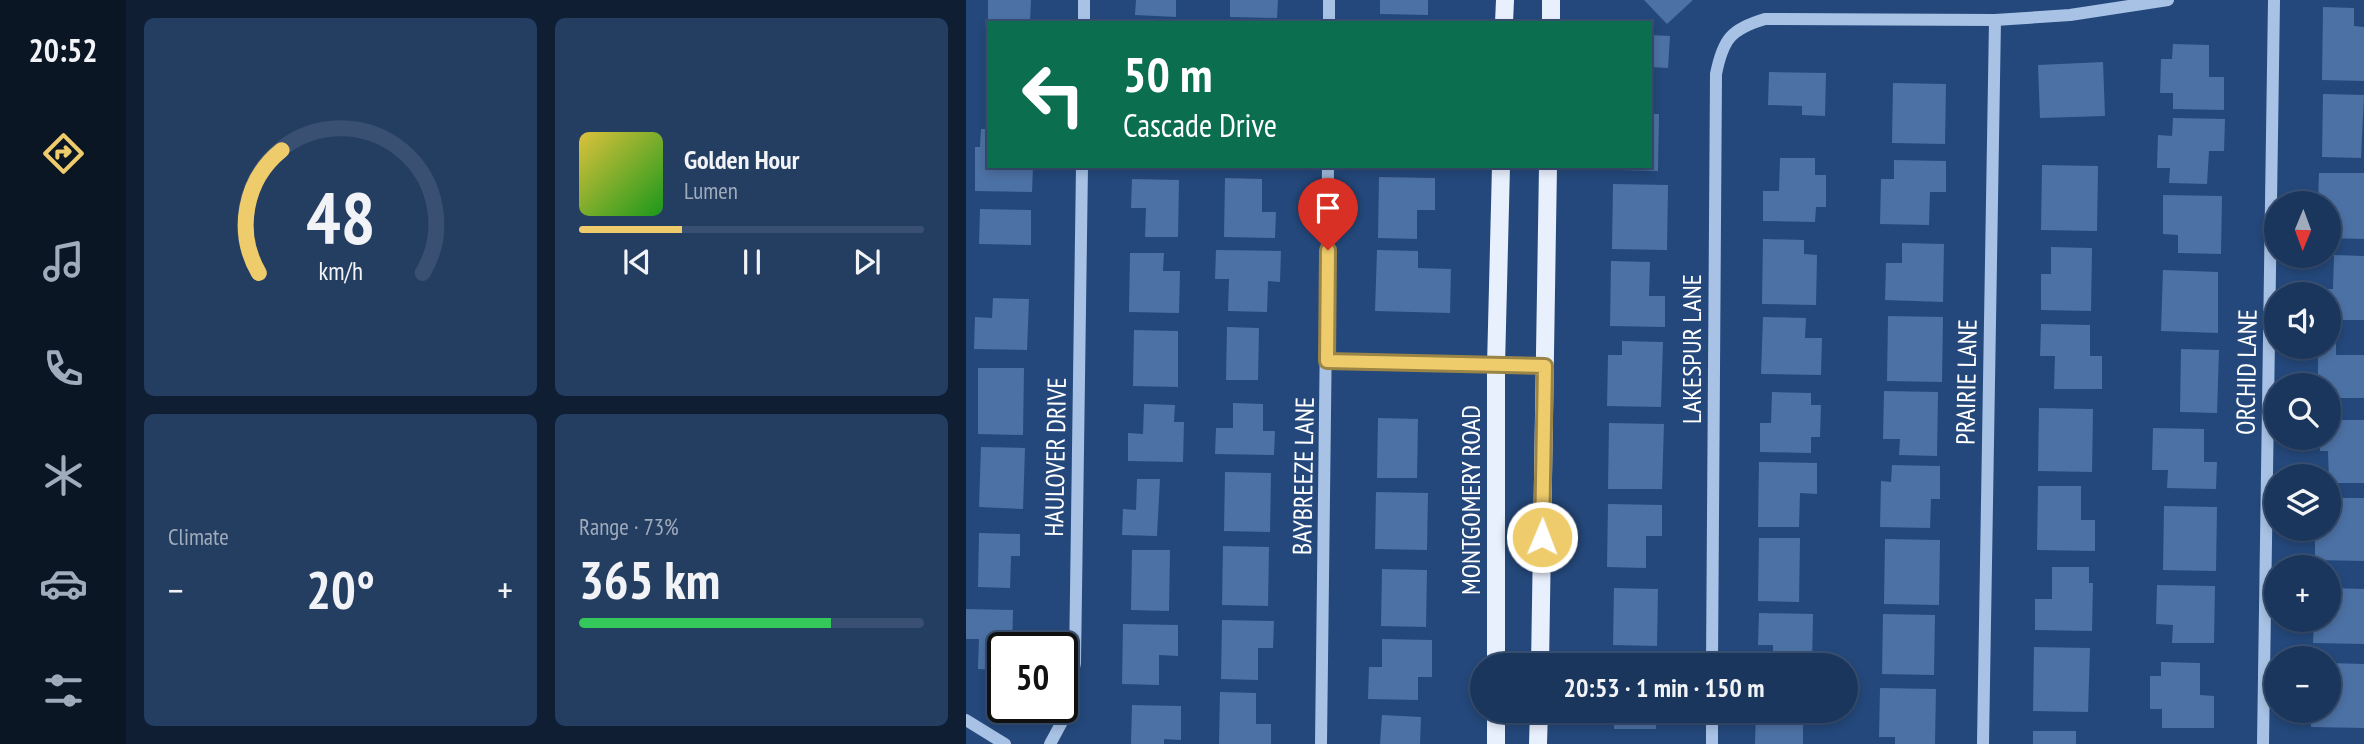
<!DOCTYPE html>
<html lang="en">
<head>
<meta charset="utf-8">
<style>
	body { margin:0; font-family:"PT Sans Narrow",sans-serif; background:#243e62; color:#f1f3f6; height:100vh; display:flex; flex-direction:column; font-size:26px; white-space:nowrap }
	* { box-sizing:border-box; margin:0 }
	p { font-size:23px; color:#a0abbb }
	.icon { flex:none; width:38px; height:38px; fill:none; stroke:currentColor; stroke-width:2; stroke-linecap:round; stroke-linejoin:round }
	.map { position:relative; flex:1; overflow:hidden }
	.sheet { display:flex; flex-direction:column; gap:18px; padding:18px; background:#0f1e33; width:840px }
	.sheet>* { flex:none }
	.hud { position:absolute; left:21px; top:21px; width:665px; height:147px; border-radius:0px; box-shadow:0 4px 10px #0003,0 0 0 2px #395072; background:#0b6e4f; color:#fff; overflow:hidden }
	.needle { width:46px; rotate:181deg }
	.tools { position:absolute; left:1298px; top:191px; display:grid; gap:14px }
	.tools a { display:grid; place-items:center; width:77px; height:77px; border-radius:50%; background:#1b365c; box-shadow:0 4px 10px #0003,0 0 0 2px #395072; font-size:35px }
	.speed { position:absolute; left:21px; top:632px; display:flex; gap:14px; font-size:35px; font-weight:700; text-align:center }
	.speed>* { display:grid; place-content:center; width:91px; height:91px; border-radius:50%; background:#1b365c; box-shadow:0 4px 10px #0003,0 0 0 2px #395072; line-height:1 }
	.speed .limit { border:4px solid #111; border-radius:10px; background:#fff; color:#111 }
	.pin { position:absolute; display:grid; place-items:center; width:60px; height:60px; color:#fff; margin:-72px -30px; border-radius:50% 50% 50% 0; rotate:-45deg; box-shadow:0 0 7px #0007 }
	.pin .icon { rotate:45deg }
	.me { position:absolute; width:77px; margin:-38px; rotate:1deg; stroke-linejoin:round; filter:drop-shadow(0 0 5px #0008) }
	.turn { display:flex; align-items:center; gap:24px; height:147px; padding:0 21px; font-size:32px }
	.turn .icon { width:91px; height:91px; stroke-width:2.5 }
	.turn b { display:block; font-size:49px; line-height:60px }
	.big { font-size:52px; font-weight:700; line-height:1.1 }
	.sheet .widget { flex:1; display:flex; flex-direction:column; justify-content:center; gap:10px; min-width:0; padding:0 24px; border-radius:10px; background:#243e62 }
	.sheet .dial { align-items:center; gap:0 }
	.dial svg { height:182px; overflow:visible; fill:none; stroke:#395072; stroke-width:7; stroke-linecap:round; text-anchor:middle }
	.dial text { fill:#f1f3f6; stroke:none }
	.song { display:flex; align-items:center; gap:21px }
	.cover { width:84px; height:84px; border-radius:10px; background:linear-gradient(135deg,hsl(50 70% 55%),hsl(120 70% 35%)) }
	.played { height:7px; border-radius:4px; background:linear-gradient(90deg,#efcc6b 30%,#395072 30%) }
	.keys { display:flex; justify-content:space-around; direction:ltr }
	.heat { display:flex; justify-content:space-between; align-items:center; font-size:38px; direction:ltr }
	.charge { height:10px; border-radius:5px; background:linear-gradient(90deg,#34c759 73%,#395072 0) }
	.sheet .tiles { flex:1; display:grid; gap:18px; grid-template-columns:repeat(2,1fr) }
	.trip { position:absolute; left:504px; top:653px; width:388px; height:70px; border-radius:35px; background:#1b365c; box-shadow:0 4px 10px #0003,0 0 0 2px #395072; font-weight:700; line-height:70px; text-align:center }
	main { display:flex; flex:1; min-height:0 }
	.tabs { display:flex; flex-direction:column; width:126px; justify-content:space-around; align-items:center; background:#0b1625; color:#a0abbb }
	.tabs .icon { width:49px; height:49px }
	.tabs .current { color:#efcc6b }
	.tabs b { font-size:32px; color:#f1f3f6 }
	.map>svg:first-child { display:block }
	.building { fill:#4c71a4 }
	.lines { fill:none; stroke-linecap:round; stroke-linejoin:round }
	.minor { stroke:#a7c2e5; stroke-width:12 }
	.major { stroke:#e8effd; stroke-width:18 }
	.route-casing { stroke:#9b8546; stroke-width:18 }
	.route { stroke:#efcc6b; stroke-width:12 }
	.labels { text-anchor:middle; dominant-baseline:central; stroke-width:7; stroke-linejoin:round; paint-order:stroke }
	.street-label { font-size:26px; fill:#fff; stroke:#24487b }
</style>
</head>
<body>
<main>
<nav class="tabs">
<b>20:52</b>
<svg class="icon current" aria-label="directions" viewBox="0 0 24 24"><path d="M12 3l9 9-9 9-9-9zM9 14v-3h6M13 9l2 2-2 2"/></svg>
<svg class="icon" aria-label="music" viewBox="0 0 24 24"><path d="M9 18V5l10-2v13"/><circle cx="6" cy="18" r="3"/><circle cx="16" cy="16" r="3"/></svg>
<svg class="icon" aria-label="phone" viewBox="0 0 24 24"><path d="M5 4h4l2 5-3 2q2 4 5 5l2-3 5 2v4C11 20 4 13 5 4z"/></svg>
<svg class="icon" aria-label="climate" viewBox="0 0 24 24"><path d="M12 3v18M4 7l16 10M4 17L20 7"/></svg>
<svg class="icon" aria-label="car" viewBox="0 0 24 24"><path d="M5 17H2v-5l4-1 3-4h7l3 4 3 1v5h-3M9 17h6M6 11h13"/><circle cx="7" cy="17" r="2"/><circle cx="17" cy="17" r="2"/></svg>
<svg class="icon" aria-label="filters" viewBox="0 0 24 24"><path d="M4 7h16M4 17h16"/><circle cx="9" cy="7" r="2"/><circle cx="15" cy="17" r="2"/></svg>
</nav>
<section class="sheet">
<div class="tiles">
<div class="widget dial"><svg viewBox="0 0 100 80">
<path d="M14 69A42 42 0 1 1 86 69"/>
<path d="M14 69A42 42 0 0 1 24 15" stroke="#efcc6b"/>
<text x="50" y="56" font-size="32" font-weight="700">48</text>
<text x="50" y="72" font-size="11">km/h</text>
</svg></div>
<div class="widget">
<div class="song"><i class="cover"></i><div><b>Golden Hour</b><p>Lumen</p></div></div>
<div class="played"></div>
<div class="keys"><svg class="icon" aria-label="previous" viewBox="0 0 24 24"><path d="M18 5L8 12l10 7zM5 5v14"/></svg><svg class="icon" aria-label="pause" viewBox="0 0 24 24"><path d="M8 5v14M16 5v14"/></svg><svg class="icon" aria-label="next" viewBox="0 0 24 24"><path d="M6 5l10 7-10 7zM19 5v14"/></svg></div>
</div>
<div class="widget"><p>Climate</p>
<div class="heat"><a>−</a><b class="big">20°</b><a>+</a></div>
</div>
<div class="widget"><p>Range · 73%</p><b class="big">365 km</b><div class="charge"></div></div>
</div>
</section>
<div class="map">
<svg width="1398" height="744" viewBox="0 0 1398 744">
	<rect width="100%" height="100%" fill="#24487b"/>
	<g class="building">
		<polygon points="22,0 65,0 64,23 22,23"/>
		<polygon points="170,0 210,0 210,17 169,15"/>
		<polygon points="264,0 312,0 311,18 264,17"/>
		<polygon points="414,0 462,0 462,15 414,14"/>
		<polygon points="678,0 727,0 701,24"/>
		<polygon points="1357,7 1388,8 1388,26 1398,27 1398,81 1356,80"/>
		<polygon points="684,35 704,36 702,68 684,67"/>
		<polygon points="1207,44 1243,45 1243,77 1258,77 1258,110 1207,109 1207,93 1194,93 1195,59 1206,59"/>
		<polygon points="1137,62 1139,116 1074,118 1072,65"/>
		<polygon points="803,72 860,73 859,116 836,115 836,106 802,105"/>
		<polygon points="927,83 980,84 979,144 926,143"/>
		<polygon points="1357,94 1398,95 1395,158 1356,157"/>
		<polygon points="684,114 693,114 692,171 653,170 653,166 684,166"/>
		<polygon points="1207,118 1259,119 1258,151 1243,151 1241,184 1203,183 1204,168 1191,168 1192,135 1206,136"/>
		<polygon points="15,129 23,129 23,166 67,166 66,192 9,191 9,147 14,147"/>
		<polygon points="814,158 849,158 849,175 860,175 860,207 850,207 849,222 797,221 797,191 813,191"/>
		<polygon points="928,160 980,161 980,192 964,192 963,225 914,224 915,179 928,179"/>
		<polygon points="1076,165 1132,166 1131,231 1075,230"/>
		<polygon points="1353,173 1398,173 1398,239 1363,238 1363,203 1352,203"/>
		<polygon points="413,177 469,178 469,210 451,210 451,239 412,238"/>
		<polygon points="259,178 296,179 296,212 310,212 309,238 258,237"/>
		<polygon points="166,179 213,180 212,237 179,237 180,208 165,208"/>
		<polygon points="647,184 702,185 701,250 646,249"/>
		<polygon points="1197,195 1256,196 1255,254 1212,253 1212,235 1197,234"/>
		<polygon points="14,209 65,210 65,245 13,244"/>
		<polygon points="797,239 838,240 838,254 851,255 850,305 796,304"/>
		<polygon points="936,243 978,244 977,302 919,300 920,263 936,263"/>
		<polygon points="1085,247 1126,248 1125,311 1075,310 1075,274 1085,274"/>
		<polygon points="250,250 315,251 314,282 302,281 301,312 262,311 263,279 249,279"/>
		<polygon points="411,250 452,251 452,268 485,269 484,313 409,311"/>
		<polygon points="164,253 198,253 197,271 214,271 213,313 163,312"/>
		<polygon points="1368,255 1398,256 1398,320 1363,320 1363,294 1352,294 1352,289 1367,289"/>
		<polygon points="645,261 684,262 683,296 699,296 699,327 644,326"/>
		<polygon points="1197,270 1252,272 1252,333 1195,331"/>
		<polygon points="27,298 63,299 61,350 8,349 9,317 26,318"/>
		<polygon points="922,316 977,317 976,382 921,381"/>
		<polygon points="797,317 840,318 839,338 856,338 855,375 795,374"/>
		<polygon points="1075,324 1124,325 1124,356 1136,356 1136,389 1088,389 1089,356 1074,356"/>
		<polygon points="261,327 293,328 292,380 260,380"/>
		<polygon points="168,330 212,331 212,387 167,386"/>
		<polygon points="1363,335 1370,335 1370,355 1398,355 1398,398 1363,398 1363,385 1352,385 1352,346 1363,346"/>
		<polygon points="656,341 697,342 695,407 641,406 642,355 656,355"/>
		<polygon points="1215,349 1253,350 1251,413 1214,412"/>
		<polygon points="12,368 58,368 57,435 12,434"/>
		<polygon points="918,391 972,392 971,456 933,455 934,439 917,439"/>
		<polygon points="806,392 845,393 845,405 855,405 854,437 845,437 845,453 794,452 794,423 805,423"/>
		<polygon points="267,403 297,404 297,431 309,431 308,455 249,454 250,428 267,428"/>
		<polygon points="178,404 209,405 208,422 218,422 217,462 162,461 162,433 177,434"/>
		<polygon points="1073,408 1127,409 1126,472 1072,471"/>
		<polygon points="412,418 452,419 451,478 411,478"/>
		<polygon points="1363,420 1398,420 1398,483 1363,483 1362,451 1354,451 1354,438 1363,438"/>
		<polygon points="643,423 698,424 696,489 642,489"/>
		<polygon points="1187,428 1238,429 1238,462 1251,462 1250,489 1201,488 1202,470 1186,470"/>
		<polygon points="15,447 59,448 57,509 13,507"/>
		<polygon points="793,462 851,463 851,494 834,493 833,527 792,527"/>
		<polygon points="926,465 974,466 974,499 965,499 964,528 914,527 915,481 925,482"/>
		<polygon points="259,472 305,473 304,532 258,531"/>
		<polygon points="171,479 194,479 191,536 156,535 157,509 170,510"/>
		<polygon points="1072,486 1115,486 1115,520 1129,520 1129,551 1071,550"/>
		<polygon points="410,492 462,493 461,550 409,549"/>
		<polygon points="1363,498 1398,498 1398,561 1349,560 1349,528 1363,528"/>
		<polygon points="642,504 696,505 696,536 680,536 680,568 641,567"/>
		<polygon points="1198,506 1251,507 1250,571 1197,570"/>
		<polygon points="13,533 54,534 54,556 45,556 44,588 12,587"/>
		<polygon points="793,538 834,538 833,602 792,601"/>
		<polygon points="919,539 974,540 973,605 918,604"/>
		<polygon points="257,546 303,547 302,606 256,605"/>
		<polygon points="166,550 204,550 203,611 165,610"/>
		<polygon points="1086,567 1123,567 1123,583 1127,583 1126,631 1069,630 1069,599 1086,599"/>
		<polygon points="416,569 461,570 460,627 415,626"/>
		<polygon points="1191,585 1249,586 1248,643 1206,643 1207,625 1190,624"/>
		<polygon points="648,588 692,589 691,646 647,645"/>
		<polygon points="1365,588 1398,589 1398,644 1347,643 1348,620 1363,620"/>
		<polygon points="0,609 47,610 46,648 37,648 37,670 12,669 13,639 0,639"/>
		<polygon points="793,613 847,614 846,665 807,665 807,645 792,645"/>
		<polygon points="917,614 969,615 968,675 916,674"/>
		<polygon points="256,620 308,621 307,648 292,648 292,680 255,679"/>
		<polygon points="157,624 212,625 212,656 193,655 193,685 156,684"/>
		<polygon points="416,639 466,640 466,677 452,677 452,700 402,699 403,667 416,667"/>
		<polygon points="1068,647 1124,648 1122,712 1067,711"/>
		<polygon points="1195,662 1234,663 1234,695 1248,696 1248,728 1196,728 1196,709 1184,709 1184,676 1195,676"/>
		<polygon points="1363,663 1398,664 1398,728 1345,727 1345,710 1363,710"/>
		<polygon points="914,688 970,689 969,744 929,744 929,737 913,737"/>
		<polygon points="254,692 290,693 290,724 305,724 305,744 253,744"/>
		<polygon points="166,705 215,706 215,740 198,739 198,744 165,744"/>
		<rect x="648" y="710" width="42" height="19"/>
		<polygon points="790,710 821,710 821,719 837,719 837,744 789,744"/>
		<polygon points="416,715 455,717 454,744 414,744"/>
		<rect x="1067" y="731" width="43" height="13"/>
	</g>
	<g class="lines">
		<g class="minor">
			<polyline points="118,23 118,0"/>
			<polyline points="363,23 363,0"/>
			<polyline points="361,361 579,366"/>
			<path d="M746,665L750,74C757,39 765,29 799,19L1029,20L1104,15L1202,0"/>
			<polyline points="0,720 39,744"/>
			<polyline points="84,744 97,720 109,663 116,166"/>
			<polyline points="355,744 362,166"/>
			<polyline points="746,744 746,710"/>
			<polyline points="1017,744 1029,20"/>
			<polyline points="1297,744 1308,0"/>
		</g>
		<g class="major">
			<polyline points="538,23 539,0"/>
			<polyline points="585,23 585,0"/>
			<polyline points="530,665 530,366 535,166"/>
			<polyline points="574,665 582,166"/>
			<polyline points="530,744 530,710"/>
			<polyline points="572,744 573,710"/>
		</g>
	</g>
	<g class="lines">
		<defs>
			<polyline id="route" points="362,250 361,361 579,366 576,537"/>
		</defs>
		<use href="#route" class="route-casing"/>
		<use href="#route" class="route"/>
	</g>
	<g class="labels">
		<g class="street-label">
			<text transform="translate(725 349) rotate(-90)">LAKESPUR LANE</text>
			<text transform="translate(1280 372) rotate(-89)">ORCHID LANE</text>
			<text transform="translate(1000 382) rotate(-89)">PRAIRIE LANE</text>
			<text transform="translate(89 457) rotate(-89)">HAULOVER DRIVE</text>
			<text transform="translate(337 476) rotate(-89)">BAYBREEZE LANE</text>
			<text transform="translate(504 500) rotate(-90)">MONTGOMERY ROAD</text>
		</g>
	</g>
</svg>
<div class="tools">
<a><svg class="needle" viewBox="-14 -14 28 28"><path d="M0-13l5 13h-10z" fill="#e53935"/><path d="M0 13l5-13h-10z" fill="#a0abbb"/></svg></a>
<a><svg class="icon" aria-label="sound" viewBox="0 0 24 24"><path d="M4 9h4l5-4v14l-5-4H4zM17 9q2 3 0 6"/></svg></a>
<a><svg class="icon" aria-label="search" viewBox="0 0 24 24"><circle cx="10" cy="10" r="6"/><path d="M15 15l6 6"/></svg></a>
<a><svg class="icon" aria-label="layers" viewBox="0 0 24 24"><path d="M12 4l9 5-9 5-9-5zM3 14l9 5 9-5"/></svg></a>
<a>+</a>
<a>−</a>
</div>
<div class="speed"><div class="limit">50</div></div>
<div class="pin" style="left:362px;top:250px;background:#d93025"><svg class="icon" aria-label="arrive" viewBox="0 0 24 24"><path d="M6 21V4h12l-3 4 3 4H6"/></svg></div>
<svg class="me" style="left:576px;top:537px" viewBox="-20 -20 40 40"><circle r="17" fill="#efcc6b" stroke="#fff" stroke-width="3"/><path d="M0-11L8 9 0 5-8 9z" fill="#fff"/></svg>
<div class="trip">20:53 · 1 min · 150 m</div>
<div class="hud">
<div class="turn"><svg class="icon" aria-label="left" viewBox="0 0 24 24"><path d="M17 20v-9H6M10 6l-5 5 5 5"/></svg><div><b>50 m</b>Cascade Drive</div></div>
</div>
</div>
</main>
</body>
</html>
